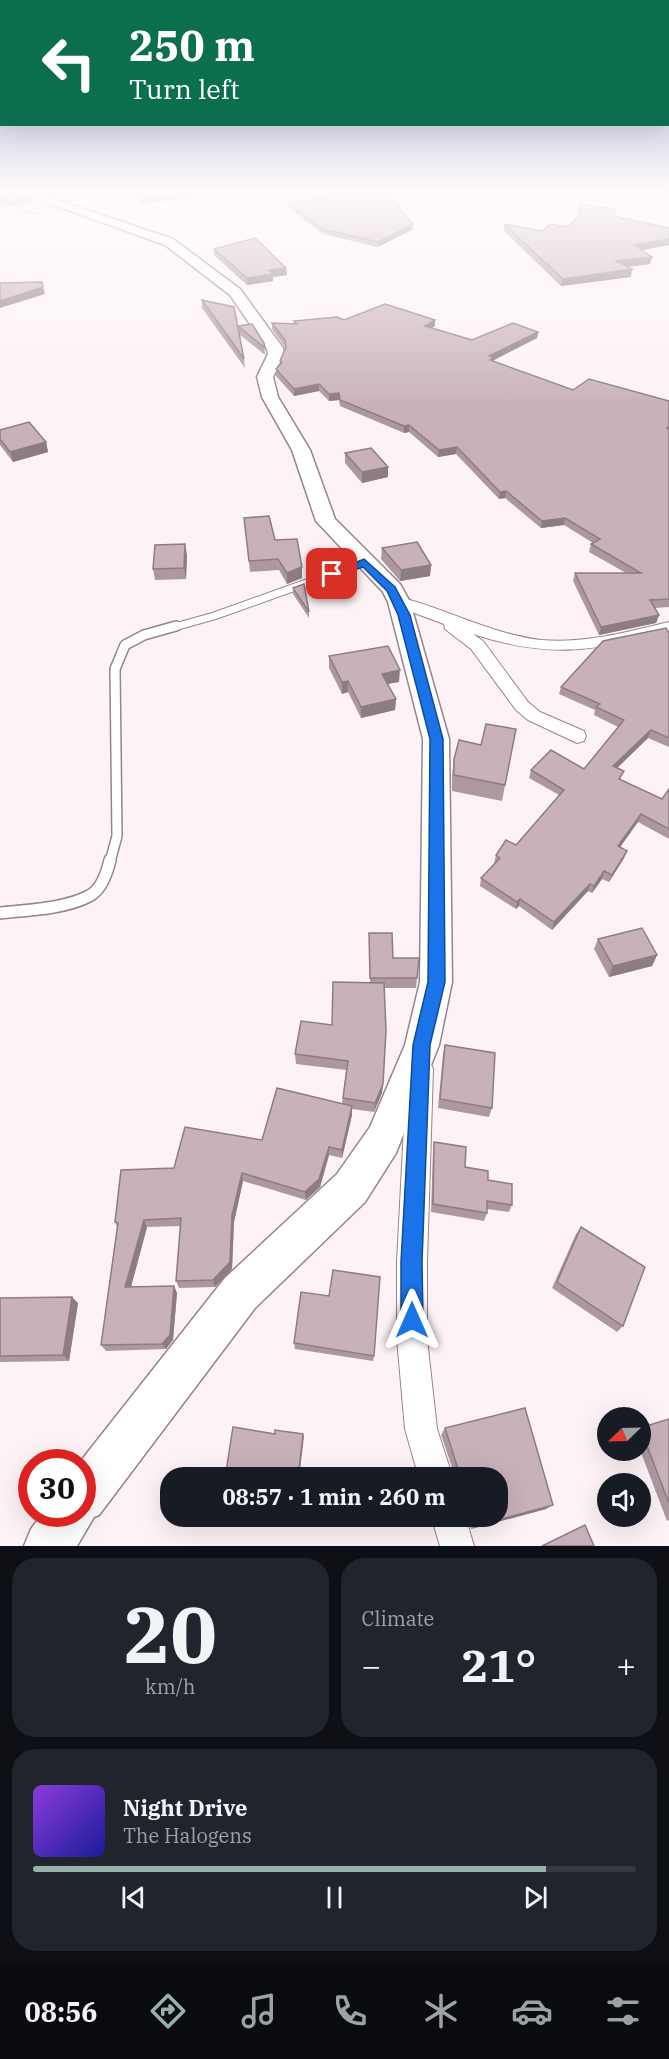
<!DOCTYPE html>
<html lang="en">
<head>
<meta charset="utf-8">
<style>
	body { margin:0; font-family:"IBM Plex Serif",serif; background:#20242c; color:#f1f3f6; height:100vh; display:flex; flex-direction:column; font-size:22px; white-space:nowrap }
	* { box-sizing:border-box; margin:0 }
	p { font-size:20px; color:#9ea1a6 }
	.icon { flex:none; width:33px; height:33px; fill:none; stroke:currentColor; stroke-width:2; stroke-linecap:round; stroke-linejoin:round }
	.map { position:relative; height:1546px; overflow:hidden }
	.drawer { display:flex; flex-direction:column; gap:12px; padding:12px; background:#0d0f14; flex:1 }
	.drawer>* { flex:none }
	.banner { position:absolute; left:0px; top:0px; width:669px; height:126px; box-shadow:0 6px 24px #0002; background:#0b6e4f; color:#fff; overflow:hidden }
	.needle { width:39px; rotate:247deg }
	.buttons { position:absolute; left:597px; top:1407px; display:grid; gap:12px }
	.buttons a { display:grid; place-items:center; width:54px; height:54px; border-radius:50%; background:#171b24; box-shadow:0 6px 24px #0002; font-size:30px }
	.speed { position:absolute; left:18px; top:1449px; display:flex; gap:12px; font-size:30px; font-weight:700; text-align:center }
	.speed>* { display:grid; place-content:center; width:78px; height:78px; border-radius:50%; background:#171b24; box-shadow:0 6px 24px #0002; line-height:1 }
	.speed .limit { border:9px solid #d22; background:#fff; color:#111 }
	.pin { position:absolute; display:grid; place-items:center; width:51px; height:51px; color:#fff; margin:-26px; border-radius:12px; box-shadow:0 3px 9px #0006 }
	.me { position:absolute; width:66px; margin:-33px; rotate:0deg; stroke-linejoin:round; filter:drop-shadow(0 0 4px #0008) }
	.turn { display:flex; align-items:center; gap:21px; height:126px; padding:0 30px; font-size:27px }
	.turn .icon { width:78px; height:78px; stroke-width:2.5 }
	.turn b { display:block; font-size:42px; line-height:51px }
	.big { font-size:45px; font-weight:700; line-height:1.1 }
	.drawer .tile { flex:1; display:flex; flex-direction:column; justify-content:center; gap:9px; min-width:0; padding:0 21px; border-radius:24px; background:#20242c }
	.drawer .dial { align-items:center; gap:0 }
	.dial b { font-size:78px; line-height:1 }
	.song { display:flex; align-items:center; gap:18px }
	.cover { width:72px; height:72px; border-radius:9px; background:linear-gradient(135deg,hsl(270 70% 55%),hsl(240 70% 35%)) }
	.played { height:6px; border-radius:3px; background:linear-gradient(90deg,#95b3ac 85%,#363941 85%) }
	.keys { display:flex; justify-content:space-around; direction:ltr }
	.heat { display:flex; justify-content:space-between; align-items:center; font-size:33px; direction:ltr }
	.drawer .tiles { flex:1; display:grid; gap:12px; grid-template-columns:1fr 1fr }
	.tile:last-child { grid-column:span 2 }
	.trip { position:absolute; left:160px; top:1467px; width:348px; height:60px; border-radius:24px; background:#171b24; box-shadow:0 6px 24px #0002; font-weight:700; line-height:60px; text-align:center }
	.dock { display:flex; height:96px; justify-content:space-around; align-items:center; background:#090b0e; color:#9ea1a6 }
	.dock .icon { width:42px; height:42px }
	.dock .active { color:#95b3ac }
	.dock b { font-size:27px; color:#f1f3f6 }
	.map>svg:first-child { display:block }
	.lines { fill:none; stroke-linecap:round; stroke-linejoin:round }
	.lane-far2-casing { stroke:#99828b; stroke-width:9 }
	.lane-far1-casing { stroke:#99828b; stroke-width:12 }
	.lane-casing { stroke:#99828b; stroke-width:14 }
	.street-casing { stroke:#99828b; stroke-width:2 }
	.secondary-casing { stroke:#99828b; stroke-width:3 }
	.path { stroke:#a9a0a4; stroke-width:1.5; stroke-dasharray:2 2; stroke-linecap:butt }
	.lane-far2 { stroke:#fff; stroke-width:7 }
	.lane-far1 { stroke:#fff; stroke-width:9 }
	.lane { stroke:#fff; stroke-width:11 }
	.street { fill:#fff; fill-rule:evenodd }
	.secondary { fill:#fff; fill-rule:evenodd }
	.wall { fill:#ad98a1 }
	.shaded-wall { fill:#8d7c83 }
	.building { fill:#c9b1bb; stroke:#8d7c83; stroke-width:1.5 }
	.route { fill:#1a73e8; stroke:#114b97; stroke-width:1.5 }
</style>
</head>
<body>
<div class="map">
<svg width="669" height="1546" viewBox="0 0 669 1546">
	<rect width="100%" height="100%" fill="#fdf3f7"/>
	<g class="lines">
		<defs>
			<polyline id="lane-far2" points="171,628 214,616 365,562"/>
			<polyline id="lane-far1" points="110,862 117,836 115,669 125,645 144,635 176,626"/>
			<path id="lane" d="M0,913C26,910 65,909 89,896C101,890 107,873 110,860"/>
			<g id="street">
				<path d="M399,597C447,609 491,634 541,640C584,644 627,632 669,622V632C593,651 550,659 473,634L483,641L528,702L540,712L584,731L586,736L584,741L577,743L528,720L516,710L471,649L445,629L444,624L393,605L391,602Z"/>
				<polygon points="420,1057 429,1060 433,1069 427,1262 427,1339 437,1429 453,1478 419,1478 405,1429 397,1339 397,1262 407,1069 411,1060"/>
				<polygon points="431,1516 465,1516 474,1546 440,1546"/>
			</g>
			<polygon id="secondary" points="12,190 28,190 173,239 240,289 283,348 284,354 273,377 278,397 310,450 335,519 400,584 410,602 449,739 452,982 439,1045 396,1153 365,1202 255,1308 99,1515 94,1517 77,1546 24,1546 31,1529 42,1514 82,1514 82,1462 80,1462 225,1278 337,1174 370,1127 405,1045 420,982 423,739 388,602 383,592 316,521 292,450 262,397 257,377 268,354 267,349 230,295 165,245"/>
		</defs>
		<use href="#lane-far2" class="lane-far2-casing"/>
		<use href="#lane-far1" class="lane-far1-casing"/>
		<use href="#lane" class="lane-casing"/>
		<use href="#street" class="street-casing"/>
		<use href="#secondary" class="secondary-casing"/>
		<polyline class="path" points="0,208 41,214"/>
		<use href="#lane-far2" class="lane-far2"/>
		<use href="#lane-far1" class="lane-far1"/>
		<use href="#lane" class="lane"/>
		<use href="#street" class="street"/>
		<use href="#secondary" class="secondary"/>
	</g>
	<g class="wall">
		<polygon points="0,190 34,200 11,207 0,204"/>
		<polygon points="35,190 65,190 65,191 51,195"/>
		<polygon points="129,190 192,190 195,191 195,197 143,204"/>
		<polygon points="332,190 385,190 413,224 413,229 378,247 323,234 288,207 288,203 343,194"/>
		<polygon points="579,204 615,216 669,228 669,245 642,250 650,264 627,267 631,277 561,286 504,231 504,224 542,231 567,227 578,218"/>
		<polygon points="214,249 286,268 287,275 273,277 273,281 247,285 214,255"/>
		<polygon points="202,300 238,326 264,343 265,355 239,334 244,359 245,368 202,308"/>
		<polygon points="344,320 435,320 435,326 432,328 472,340 538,332 537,338 494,360 494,362 573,390 669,401 669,607 655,608 659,615 656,623 599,635 573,581 575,573 626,573 589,552 591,544 593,543 564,525 541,528 505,498 499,499 456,454 438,457 409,432 404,433 340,406 339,400 329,401 319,391 294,396 276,376 276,369 280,364 280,361 285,349 285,347 272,329 272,323 294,324 294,321"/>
		<polygon points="0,439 46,442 48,452 13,462 0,445"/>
		<polygon points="345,453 388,477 362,483 345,463"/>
		<polygon points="244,518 275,540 302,578 287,584 279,570 250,572"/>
		<polygon points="382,548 431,565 430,576 400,581 381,559"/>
		<polygon points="187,555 186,579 155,580 153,569"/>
		<polygon points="293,588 309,612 309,618 293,594"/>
		<polygon points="669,633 669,747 648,738 617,768 621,780 662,799 669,789 669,839 638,822 620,847 624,858 609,882 602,879 592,893 588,891 552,930 519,906 516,909 480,886 481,878 495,863 494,863 496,855 516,845 559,795 529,778 531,770 584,769 618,727 594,715 595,710 559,694 561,687"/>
		<polygon points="329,656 399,682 387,684 396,699 395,710 361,718 348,692 342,694 329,668"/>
		<polygon points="516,729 502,801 452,791 452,775 454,759 481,745"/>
		<polygon points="369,933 393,958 417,978 416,988 384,988 383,1084 382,1093 374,1112 352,1109 352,1115 342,1158 329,1155 320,1187 306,1200 243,1181 234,1222 232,1269 215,1287 179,1288 176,1281 181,1226 147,1227 131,1287 174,1286 177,1293 173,1340 166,1349 106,1351 101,1345 117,1227 115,1222 174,1168 262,1140 342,1104 346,1070 296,1064 295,1054 332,1025 370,983"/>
		<polygon points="598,939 657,955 652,966 609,977 594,949"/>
		<polygon points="445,1045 492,1108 489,1117 438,1108 443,1054"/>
		<polygon points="434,1142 465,1167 488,1180 512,1205 509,1212 487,1209 487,1213 484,1221 431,1212 433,1151"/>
		<polygon points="581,1227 623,1326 617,1332 552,1288 576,1234"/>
		<polygon points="0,1298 78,1303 69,1361 0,1362"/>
		<polygon points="294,1343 374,1356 373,1361 295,1349"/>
		<polygon points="669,1419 669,1520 667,1521 640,1450 640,1428"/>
		<polygon points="445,1428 546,1509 471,1529 467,1516 498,1516 498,1478 454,1478 455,1476 441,1435"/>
	</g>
	<g class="shaded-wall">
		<polygon points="50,190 65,190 65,191 51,195"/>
		<polygon points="195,191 195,197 143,204 142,198"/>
		<polygon points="33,195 34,200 11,207 10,201"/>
		<polygon points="413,224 413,229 378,247 378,242"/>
		<polygon points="669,239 669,245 632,252 634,245"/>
		<polygon points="652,257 650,264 615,268 616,261"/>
		<polygon points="286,268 287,275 273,277 273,281 247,285 247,278 269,270"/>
		<polygon points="632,269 631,277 561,286 563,279"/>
		<polygon points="43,287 45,294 0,308 0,301"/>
		<polygon points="435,320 435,326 424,332 425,326"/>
		<polygon points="538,332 537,338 494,360 493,365 489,356"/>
		<polygon points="319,384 319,391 294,396 294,389"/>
		<polygon points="339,393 339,400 329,401 329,394"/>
		<polygon points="409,425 409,432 404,433 404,426"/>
		<polygon points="46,442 48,452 13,462 10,452"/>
		<polygon points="457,447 456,454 438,457 439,450"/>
		<polygon points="388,467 388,477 362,483 362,472"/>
		<polygon points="506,491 505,498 499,499 500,492"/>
		<polygon points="565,518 564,525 541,528 542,521"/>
		<polygon points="185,544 187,555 186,579 184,568"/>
		<polygon points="431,565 430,576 400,581 401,570"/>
		<polygon points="302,567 302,578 287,584 287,573"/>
		<polygon points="659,615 656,623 599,635 601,627"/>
		<polygon points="400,670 399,682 381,685 382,674"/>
		<polygon points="348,681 348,692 342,694 342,682"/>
		<polygon points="396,699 395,710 361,718 361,707"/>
		<polygon points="651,730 648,738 611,774 613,766"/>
		<polygon points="641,814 638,822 615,854 618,846"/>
		<polygon points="627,851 624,858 609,882 612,875"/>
		<polygon points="604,871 602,879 592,893 594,886"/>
		<polygon points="590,884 588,891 552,930 554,922"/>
		<polygon points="520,899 519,906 516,909 517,902"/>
		<polygon points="657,955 652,966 609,977 613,966"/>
		<polygon points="383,1084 382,1093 374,1112 375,1103"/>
		<polygon points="352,1106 352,1115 342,1158 342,1150"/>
		<polygon points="329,1147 329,1155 320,1187 306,1200 305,1192"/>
		<polygon points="242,1173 243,1181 234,1222 232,1269 215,1287 213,1280 232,1215"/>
		<polygon points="144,1220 147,1227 129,1294 125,1287"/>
		<polygon points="174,1286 177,1293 173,1340 166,1349 162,1344"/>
		<polygon points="72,1297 78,1303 69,1361 63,1355"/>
		<polygon points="303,1434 304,1437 299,1478 298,1478"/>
		<polygon points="553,1505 546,1509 471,1529 476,1526"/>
	</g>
	<g class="building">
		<polygon points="0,190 20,190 33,195 10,201 0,199"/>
		<polygon points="134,190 192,190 195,191 142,198"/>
		<polygon points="344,190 385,190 413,224 378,242 323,229 288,203 352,193"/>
		<polygon points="579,204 616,209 613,216 669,228 669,239 634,245 652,257 616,261 632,269 563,279 504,224 542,231 550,224 567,227 580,216"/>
		<polygon points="255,238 286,268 269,270 273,274 247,278 214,249"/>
		<polygon points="42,282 43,287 0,301 0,283"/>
		<polygon points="202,300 234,307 244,359"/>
		<polygon points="385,304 435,320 425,326 472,340 513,323 538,332 489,356 494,358 490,360 573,390 589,379 669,401 669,426 667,428 669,429 669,599 650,600 659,615 601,627 575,573 641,573 591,544 600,539 565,518 542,521 506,491 500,492 457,447 439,450 409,425 404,426 340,400 339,393 329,394 319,384 294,389 276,369 282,362 280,361 286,347 285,340 272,323 297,324 294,321 337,317 344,320"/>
		<polygon points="252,324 264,343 265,348 238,326"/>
		<polygon points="29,422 46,442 10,452 0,439 0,430"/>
		<polygon points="371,448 388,467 362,472 345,453"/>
		<polygon points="269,516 275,540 297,539 302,567 287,573 278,559 249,561 244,518"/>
		<polygon points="417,542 431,565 401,570 382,548"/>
		<polygon points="185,544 184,568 153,569 155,545"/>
		<polygon points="304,584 309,612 293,588"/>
		<polygon points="666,628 669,633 669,738 651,730 613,766 624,771 619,779 662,799 669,789 669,829 641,814 618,846 627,851 612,875 604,871 594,886 590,884 554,922 520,899 517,902 481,878 500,858 496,855 506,840 516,845 564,790 531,770 551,750 584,769 624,720 596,707 600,704 561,687 603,641"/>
		<polygon points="388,646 400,670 382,674 396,699 361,707 348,681 342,682 329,656"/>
		<polygon points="486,724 516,729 505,785 454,775 454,759 459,740 481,745"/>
		<polygon points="642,928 657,955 613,966 598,939"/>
		<polygon points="369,933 392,933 393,958 419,958 417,978 370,978"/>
		<polygon points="333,982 384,983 386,1031 383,1084 375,1103 343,1098 348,1061 295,1054 301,1021 332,1025"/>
		<polygon points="445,1045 495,1053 492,1108 440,1099"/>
		<polygon points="277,1088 352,1106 342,1150 329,1147 319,1179 305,1192 242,1173 232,1215 230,1262 213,1280 176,1281 181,1218 144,1220 125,1287 174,1286 170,1335 162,1344 101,1345 118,1223 115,1222 121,1170 174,1168 185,1127 262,1140"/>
		<polygon points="434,1142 466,1147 465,1167 488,1171 488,1180 512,1184 512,1205 487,1201 487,1213 433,1204"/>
		<polygon points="581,1227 645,1267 623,1326 557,1282"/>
		<polygon points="333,1270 380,1277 374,1356 294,1343 301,1292 329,1296"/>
		<polygon points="72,1297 63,1355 0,1356 0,1298"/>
		<polygon points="525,1408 553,1505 476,1526 473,1516 498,1516 498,1478 456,1478 455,1475 459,1472 445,1428"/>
		<polygon points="669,1419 669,1503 640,1428"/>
		<polygon points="233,1427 275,1434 275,1430 303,1434 298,1478 225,1478"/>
		<polygon points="585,1525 594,1546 542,1546"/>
	</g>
	<linearGradient id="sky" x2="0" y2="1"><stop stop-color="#a0a0cf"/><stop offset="0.47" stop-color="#fefafb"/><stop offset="1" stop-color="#fefafb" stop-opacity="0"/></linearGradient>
	<rect width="669" height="407" fill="url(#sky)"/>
	<polygon class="route" points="364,559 395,587 410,615 443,739 445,982 430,1045 422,1262 423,1320 419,1327 412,1330 404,1327 401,1320 401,1262 413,1045 428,982 430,739 398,615 387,591 363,567 332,577 326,574"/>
</svg>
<div class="buttons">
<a><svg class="needle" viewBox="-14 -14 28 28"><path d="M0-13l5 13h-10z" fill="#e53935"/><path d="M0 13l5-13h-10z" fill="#9ea1a6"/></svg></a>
<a><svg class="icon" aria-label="sound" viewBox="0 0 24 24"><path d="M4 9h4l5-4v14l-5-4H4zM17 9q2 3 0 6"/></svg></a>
</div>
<div class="speed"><div class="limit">30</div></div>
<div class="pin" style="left:332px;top:574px;background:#d93025"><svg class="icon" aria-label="arrive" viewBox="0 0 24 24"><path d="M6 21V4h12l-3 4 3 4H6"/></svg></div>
<svg class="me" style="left:412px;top:1320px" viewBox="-20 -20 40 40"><path d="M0-17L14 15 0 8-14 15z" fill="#1a73e8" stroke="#fff" stroke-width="4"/></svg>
<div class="trip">08:57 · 1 min · 260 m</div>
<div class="banner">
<div class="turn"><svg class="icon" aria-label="left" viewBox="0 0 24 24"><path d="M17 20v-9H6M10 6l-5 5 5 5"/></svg><div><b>250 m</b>Turn left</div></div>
</div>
</div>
<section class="drawer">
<div class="tiles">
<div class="tile dial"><b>20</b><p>km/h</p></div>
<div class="tile"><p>Climate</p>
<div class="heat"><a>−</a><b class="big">21°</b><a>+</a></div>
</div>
<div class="tile">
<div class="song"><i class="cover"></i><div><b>Night Drive</b><p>The Halogens</p></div></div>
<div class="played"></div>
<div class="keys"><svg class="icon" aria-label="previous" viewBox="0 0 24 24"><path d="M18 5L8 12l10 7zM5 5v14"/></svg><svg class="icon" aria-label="pause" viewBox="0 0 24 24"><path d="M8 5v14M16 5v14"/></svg><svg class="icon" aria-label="next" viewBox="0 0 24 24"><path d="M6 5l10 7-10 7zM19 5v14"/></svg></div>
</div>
</div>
</section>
<nav class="dock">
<b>08:56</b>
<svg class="icon active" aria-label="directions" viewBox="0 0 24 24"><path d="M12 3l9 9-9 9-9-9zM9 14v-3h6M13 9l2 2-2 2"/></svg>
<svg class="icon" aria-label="music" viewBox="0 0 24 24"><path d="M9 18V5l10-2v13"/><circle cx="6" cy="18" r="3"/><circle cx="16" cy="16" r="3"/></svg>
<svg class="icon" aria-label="phone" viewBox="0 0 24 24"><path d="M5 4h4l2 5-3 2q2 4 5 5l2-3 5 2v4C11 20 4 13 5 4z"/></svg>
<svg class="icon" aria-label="climate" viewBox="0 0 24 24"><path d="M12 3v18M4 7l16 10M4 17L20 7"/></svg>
<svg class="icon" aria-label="car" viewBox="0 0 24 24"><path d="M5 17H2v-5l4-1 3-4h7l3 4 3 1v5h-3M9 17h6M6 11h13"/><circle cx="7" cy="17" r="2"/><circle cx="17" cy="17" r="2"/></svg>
<svg class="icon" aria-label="filters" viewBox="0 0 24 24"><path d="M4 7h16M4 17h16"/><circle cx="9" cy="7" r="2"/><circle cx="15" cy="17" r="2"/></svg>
</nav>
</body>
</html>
